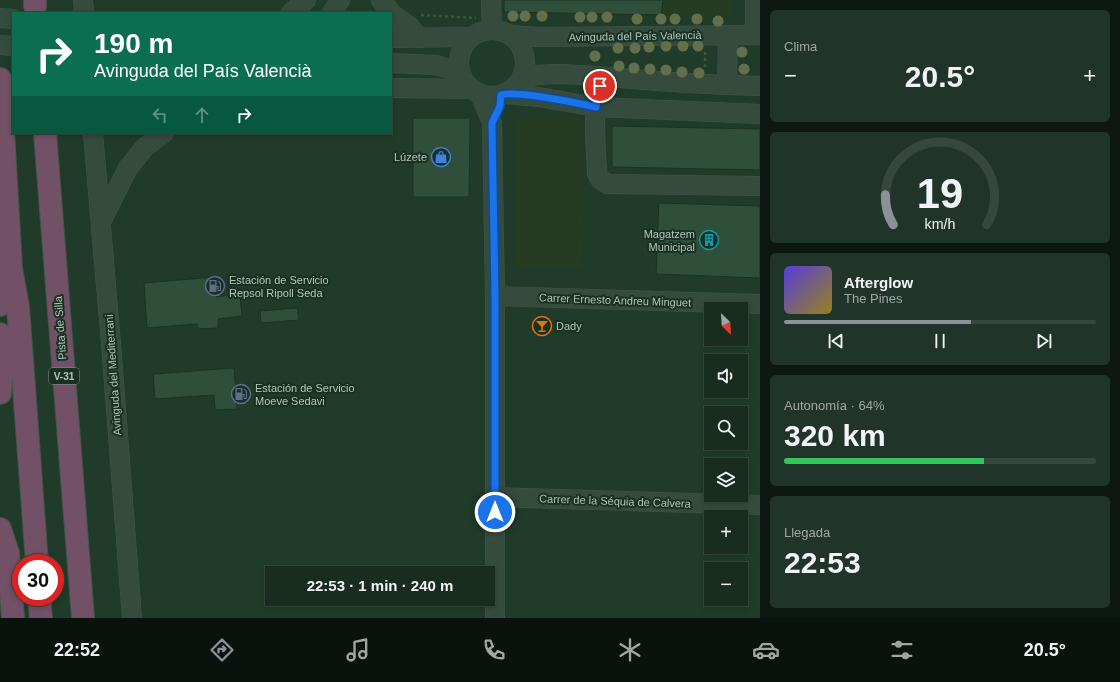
<!DOCTYPE html>
<html lang="es">
<head>
<meta charset="utf-8">
<style>
	body { margin:0; font-family:Arial,sans-serif; background:#213429; color:#f1f3f6; height:100vh; display:flex; flex-direction:column; font-size:15px; white-space:nowrap }
	* { box-sizing:border-box; margin:0 }
	p { font-size:13px; color:#9fa7a5 }
	.icon { flex:none; width:22px; height:22px; fill:none; stroke:currentColor; stroke-width:2; stroke-linecap:round; stroke-linejoin:round }
	.map { position:relative; flex:1; overflow:hidden }
	.details { display:flex; flex-direction:column; gap:10px; padding:10px; background:#0d1812; width:360px }
	.details>* { flex:none }
	.guide { position:absolute; left:12px; top:12px; width:380px; height:122px; border-radius:0px; box-shadow:0 2px 6px #0003,0 0 0 1px #36483e; background:#0b6e4f; color:#fff; overflow:hidden }
	.needle { width:26px; rotate:155deg }
	.buttons { position:absolute; left:704px; top:302px; display:grid; gap:8px }
	.buttons a { display:grid; place-items:center; width:44px; height:44px; border-radius:0px; background:#182c20; box-shadow:0 2px 6px #0003,0 0 0 1px #36483e; font-size:20px }
	.speed { position:absolute; left:12px; top:554px; display:flex; gap:8px; font-size:20px; font-weight:700; text-align:center }
	.speed>* { display:grid; place-content:center; width:52px; height:52px; border-radius:50%; background:#182c20; box-shadow:0 2px 6px #0003,0 0 0 1px #36483e; line-height:1 }
	.speed .limit { border:6px solid #d22; background:#fff; color:#111 }
	.pin { position:absolute; display:grid; place-items:center; width:34px; height:34px; color:#fff; margin:-17px; border:2px solid #fff; border-radius:50%; box-shadow:0 1px 4px #0007 }
	.me { position:absolute; width:44px; margin:-22px; rotate:0deg; stroke-linejoin:round; filter:drop-shadow(0 0 3px #0008) }
	.turn { display:flex; align-items:center; gap:14px; height:84px; padding:0 16px; font-size:18px }
	.turn .icon { width:52px; height:52px; stroke-width:2.5 }
	.turn b { display:block; font-size:28px; line-height:34px }
	.lanes { display:flex; align-items:center; height:38px; padding:0 16px; background:#0003; justify-content:center; gap:20px; direction:ltr }
	.lanes .off { opacity:.35 }
	.big { font-size:30px; font-weight:700; line-height:1.1 }
	.details .tile { flex:1; display:flex; flex-direction:column; justify-content:center; gap:6px; min-width:0; padding:0 14px; border-radius:6px; background:#213429 }
	.details .dial { align-items:center; gap:0 }
	.dial svg { height:104px; overflow:visible; fill:none; stroke:#36483e; stroke-width:7; stroke-linecap:round; text-anchor:middle }
	.dial text { fill:#f1f3f6; stroke:none }
	.song { display:flex; align-items:center; gap:12px }
	.cover { width:48px; height:48px; border-radius:6px; background:linear-gradient(135deg,hsl(250 70% 55%),hsl(50 70% 35%)) }
	.played { height:4px; border-radius:2px; background:linear-gradient(90deg,#8c9099 60%,#36483e 60%) }
	.keys { display:flex; justify-content:space-around; direction:ltr }
	.heat { display:flex; justify-content:space-between; align-items:center; font-size:22px; direction:ltr }
	.charge { height:6px; border-radius:3px; background:linear-gradient(90deg,#34c759 64%,#36483e 0) }
	.trip { position:absolute; left:265px; top:566px; width:230px; height:40px; border-radius:0px; background:#182c20; box-shadow:0 2px 6px #0003,0 0 0 1px #36483e; font-weight:700; line-height:40px; text-align:center }
	.tabs { display:flex; height:64px; justify-content:space-around; align-items:center; background:#0a120d; color:#9fa7a5 }
	.tabs .icon { width:28px; height:28px }
	.tabs .on { color:#8c9099 }
	.tabs b { font-size:18px; color:#f1f3f6 }
	main { display:flex; flex:1; min-height:0 }
	.map>svg:first-child { display:block }
	.green { fill:#253c22 }
	.building { fill:#2f4f3b; stroke:#1b3224 }
	.lines { fill:none; stroke-linecap:round; stroke-linejoin:round }
	.minor-casing { stroke:#405749; stroke-width:20 }
	.highway-casing { stroke:#3f5648; stroke-width:24 }
	.path { stroke:#3e543b; stroke-width:2.5; stroke-dasharray:3 3; stroke-linecap:butt }
	.minor { stroke:#344b3d; stroke-width:19 }
	.highway { stroke:#725065; stroke-width:22 }
	.tree { fill:#636f4a }
	.route-casing { stroke:#114b97; stroke-width:10 }
	.route { stroke:#1a73e8; stroke-width:7 }
	.labels { text-anchor:middle; dominant-baseline:central; stroke-width:4; stroke-linejoin:round; paint-order:stroke }
	.shield { fill:#193022; stroke:#829a8c; stroke-width:1 }
	.shield-label { font-size:10px; font-weight:bold; fill:#afc7b9 }
	.street-label { font-size:11px; fill:#afc7b9; stroke:#193022 }
	.poi-label { font-size:11px; fill:#afc7b9; stroke:#193022; text-anchor:start }
</style>
</head>
<body>
<main>
<div class="map">
<svg width="760" height="618" viewBox="0 0 760 618">
	<rect width="100%" height="100%" fill="#203b2a"/>
	<g class="green">
		<polygon points="663,0 731,0 731,17 661,15"/>
		<polygon points="516,118 584,118 583,268 515,268"/>
	</g>
	<g class="building">
		<polygon points="504,0 663,0 661,15 504,12"/>
		<polygon points="413,118 470,118 469,197 413,197"/>
		<polygon points="612,126 760,129 760,170 612,167"/>
		<polygon points="659,203 760,206 760,278 656,274"/>
		<polygon points="214,277 216,297 240,294 242,316 218,319 218,328 198,329 197,324 147,328 144,283"/>
		<polygon points="297,308 299,320 261,323 260,311"/>
		<polygon points="234,368 237,409 215,410 214,395 155,399 153,374"/>
	</g>
	<g class="lines">
		<defs>
			<g id="minor">
				<polyline points="83,0 84,13"/>
				<polyline points="381,0 392,14 409,26 419,38"/>
				<polyline points="491,0 492,30"/>
				<polyline points="291,13 306,0"/>
				<polyline points="332,13 340,0"/>
				<polyline points="0,18 13,19"/>
				<circle cx="492" cy="63" r="33"/>
				<polyline points="510,35 539,37 760,35"/>
				<polyline points="755,35 755,0"/>
				<polyline points="391,38 471,37"/>
				<polyline points="0,45 13,46"/>
				<polyline points="391,63 436,65 459,72"/>
				<path d="M605,77C590,105 596,142 597,173L599,178L607,184L760,186"/>
				<path d="M522,78C554,70 587,76 619,78C666,82 713,85 760,86"/>
				<polyline points="727,85 728,35"/>
				<polyline points="391,88 470,89"/>
				<polyline points="480,94 492,123 495,296 495,618"/>
				<polyline points="505,94 539,97 596,107 760,114"/>
				<polyline points="93,133 111,344 132,618"/>
				<polyline points="101,222 128,168 145,147 164,133"/>
				<polyline points="495,296 760,304"/>
				<polyline points="495,497 760,505"/>
			</g>
			<g id="highway">
				<polyline points="35,0 35,6"/>
				<polyline points="0,79 11,268 18,307 37,563"/>
				<polyline points="45,133 83,618"/>
				<polyline points="0,305 9,273"/>
				<polyline points="0,334 2,368 0,393"/>
				<polyline points="0,529 8,553 13,618"/>
				<polyline points="39,597 41,618"/>
			</g>
		</defs>
		<use href="#minor" class="minor-casing"/>
		<use href="#highway" class="highway-casing"/>
		<g class="path">
			<polyline points="421,15 476,18"/>
			<polyline points="705,52 705,69"/>
		</g>
		<use href="#minor" class="minor"/>
		<use href="#highway" class="highway"/>
	</g>
	<g class="tree">
		<circle cx="513" cy="16" r="5.5"/>
		<circle cx="525" cy="16" r="5.5"/>
		<circle cx="542" cy="16" r="5.5"/>
		<circle cx="580" cy="17" r="5.5"/>
		<circle cx="592" cy="17" r="5.5"/>
		<circle cx="607" cy="17" r="5.5"/>
		<circle cx="637" cy="19" r="5.5"/>
		<circle cx="661" cy="19" r="5.5"/>
		<circle cx="675" cy="19" r="5.5"/>
		<circle cx="697" cy="19" r="5.5"/>
		<circle cx="718" cy="21" r="5.5"/>
		<circle cx="666" cy="46" r="5.5"/>
		<circle cx="683" cy="46" r="5.5"/>
		<circle cx="698" cy="46" r="5.5"/>
		<circle cx="649" cy="47" r="5.5"/>
		<circle cx="618" cy="48" r="5.5"/>
		<circle cx="635" cy="48" r="5.5"/>
		<circle cx="742" cy="52" r="5.5"/>
		<circle cx="595" cy="56" r="5.5"/>
		<circle cx="619" cy="66" r="5.5"/>
		<circle cx="634" cy="68" r="5.5"/>
		<circle cx="650" cy="69" r="5.5"/>
		<circle cx="744" cy="69" r="5.5"/>
		<circle cx="666" cy="70" r="5.5"/>
		<circle cx="682" cy="72" r="5.5"/>
		<circle cx="699" cy="73" r="5.5"/>
	</g>
	<g class="lines">
		<defs>
			<path id="route" d="M495,512V296L492,123L500,106L501,95C517,90 577,103 596,107L600,86"/>
		</defs>
		<use href="#route" class="route-casing"/>
		<use href="#route" class="route"/>
	</g>
	<defs>
		<symbol id="shop-ring" viewBox="-11 -11 22 22"><circle r="9.5" fill="#193022" stroke="#3f7fe0" stroke-width="1.5"/><path d="M-5-2.5h2.3a2.7 3.5 0 0 1 5.4 0H5L5.5 6h-11ZM-1.5-2.5h3a1.5 2.3 0 0 0-3 0Z" fill="#3f7fe0"/></symbol>
		<symbol id="building-ring" viewBox="-11 -11 22 22"><circle r="9.5" fill="#193022" stroke="#0f9aa8" stroke-width="1.5"/><path d="M-4-6H4V6H1V3H-1V6H-4ZM-2.5-4.3h1.7v1.8h-1.7ZM.8-4.3h1.7v1.8H.8ZM-2.5-1h1.7V.8h-1.7ZM.8-1h1.7V.8H.8Z" fill="#0f9aa8"/></symbol>
		<symbol id="fuel-ring" viewBox="-11 -11 22 22"><circle r="9.5" fill="#193022" stroke="#5c6f8a" stroke-width="1.5"/><path d="M-5.5-6h7V0h2V4h1.3V-2.5L3-4.5l.8-.8L6-3V5H2.5V1h-1V6h-7ZM-4.2-4.7v3.2H.2V-4.7Z" fill="#5c6f8a"/></symbol>
		<symbol id="bar-ring" viewBox="-11 -11 22 22"><circle r="9.5" fill="#193022" stroke="#e8710a" stroke-width="1.5"/><path d="M-6-5H6L.8 .8V4.5H3.5V6h-7V4.5H-.8V.8Z" fill="#e8710a"/></symbol>
	</defs>
	<g fill-rule="evenodd">
		<use href="#shop-ring" x="430" y="146" width="22" height="22"/>
		<use href="#building-ring" x="698" y="229" width="22" height="22"/>
		<use href="#fuel-ring" x="204" y="275" width="22" height="22"/>
		<use href="#bar-ring" x="531" y="315" width="22" height="22"/>
		<use href="#fuel-ring" x="230" y="383" width="22" height="22"/>
	</g>
	<g class="labels">
		<rect class="shield" x="49" y="368" width="30" height="16" rx="3"/>
		<g class="shield-label">
			<text x="64" y="376">V-31</text>
		</g>
		<g class="street-label">
			<text transform="translate(635 36) rotate(-1)">Avinguda del País Valencià</text>
			<text transform="translate(615 300) rotate(2)">Carrer Ernesto Andreu Minguet</text>
			<text transform="translate(60 328) rotate(-94)">Pista de Silla</text>
			<text transform="translate(113 375) rotate(-94)">Avinguda del Mediterrani</text>
			<text transform="translate(615 501) rotate(2)">Carrer de la Séquia de Calvera</text>
		</g>
		<g class="poi-label">
			<text x="427" y="157" text-anchor="end">Lúzete</text>
			<text x="695" y="234" text-anchor="end">Magatzem<tspan x="695" dy="13">Municipal</tspan></text>
			<text x="229" y="280">Estación de Servicio<tspan x="229" dy="13">Repsol Ripoll Seda</tspan></text>
			<text x="556" y="326">Dady</text>
			<text x="255" y="388">Estación de Servicio<tspan x="255" dy="13">Moeve Sedavi</tspan></text>
		</g>
	</g>
</svg>
<div class="buttons">
<a><svg class="needle" viewBox="-14 -14 28 28"><path d="M0-13l5 13h-10z" fill="#e53935"/><path d="M0 13l5-13h-10z" fill="#9fa7a5"/></svg></a>
<a><svg class="icon" aria-label="sound" viewBox="0 0 24 24"><path d="M4 9h4l5-4v14l-5-4H4zM17 9q2 3 0 6"/></svg></a>
<a><svg class="icon" aria-label="search" viewBox="0 0 24 24"><circle cx="10" cy="10" r="6"/><path d="M15 15l6 6"/></svg></a>
<a><svg class="icon" aria-label="layers" viewBox="0 0 24 24"><path d="M12 4l9 5-9 5-9-5zM3 14l9 5 9-5"/></svg></a>
<a>+</a>
<a>−</a>
</div>
<div class="speed"><div class="limit">30</div></div>
<div class="pin" style="left:600px;top:86px;background:#d93025"><svg class="icon" aria-label="arrive" viewBox="0 0 24 24"><path d="M6 21V4h12l-3 4 3 4H6"/></svg></div>
<svg class="me" style="left:495px;top:512px" viewBox="-20 -20 40 40"><circle r="17" fill="#1a73e8" stroke="#fff" stroke-width="3"/><path d="M0-11L8 9 0 5-8 9z" fill="#fff"/></svg>
<div class="trip">22:53 · 1 min · 240 m</div>
<div class="guide">
<div class="turn"><svg class="icon" aria-label="right" viewBox="0 0 24 24"><path d="M7 20v-9h11M14 6l5 5-5 5"/></svg><div><b>190 m</b>Avinguda del País Valencià</div></div>
<div class="lanes"><svg class="icon off" aria-label="left" viewBox="0 0 24 24"><path d="M17 20v-9H6M10 6l-5 5 5 5"/></svg><svg class="icon off" aria-label="ahead" viewBox="0 0 24 24"><path d="M12 20V5M6 11l6-6 6 6"/></svg><svg class="icon" aria-label="right" viewBox="0 0 24 24"><path d="M7 20v-9h11M14 6l5 5-5 5"/></svg></div>
</div>
</div>
<section class="details">
<div class="tile"><p>Clima</p>
<div class="heat"><a>−</a><b class="big">20.5°</b><a>+</a></div>
</div>
<div class="tile dial"><svg viewBox="0 0 100 80">
<path d="M14 69A42 42 0 1 1 86 69"/>
<path d="M14 69A42 42 0 0 1 8 46" stroke="#8c9099"/>
<text x="50" y="56" font-size="32" font-weight="700">19</text>
<text x="50" y="72" font-size="11">km/h</text>
</svg></div>
<div class="tile">
<div class="song"><i class="cover"></i><div><b>Afterglow</b><p>The Pines</p></div></div>
<div class="played"></div>
<div class="keys"><svg class="icon" aria-label="previous" viewBox="0 0 24 24"><path d="M18 5L8 12l10 7zM5 5v14"/></svg><svg class="icon" aria-label="pause" viewBox="0 0 24 24"><path d="M8 5v14M16 5v14"/></svg><svg class="icon" aria-label="next" viewBox="0 0 24 24"><path d="M6 5l10 7-10 7zM19 5v14"/></svg></div>
</div>
<div class="tile"><p>Autonomía · 64%</p><b class="big">320 km</b><div class="charge"></div></div>
<div class="tile"><p>Llegada</p><b class="big">22:53</b></div>
</section>
</main>
<nav class="tabs">
<b>22:52</b>
<svg class="icon on" aria-label="directions" viewBox="0 0 24 24"><path d="M12 3l9 9-9 9-9-9zM9 14v-3h6M13 9l2 2-2 2"/></svg>
<svg class="icon" aria-label="music" viewBox="0 0 24 24"><path d="M9 18V5l10-2v13"/><circle cx="6" cy="18" r="3"/><circle cx="16" cy="16" r="3"/></svg>
<svg class="icon" aria-label="phone" viewBox="0 0 24 24"><path d="M5 4h4l2 5-3 2q2 4 5 5l2-3 5 2v4C11 20 4 13 5 4z"/></svg>
<svg class="icon" aria-label="climate" viewBox="0 0 24 24"><path d="M12 3v18M4 7l16 10M4 17L20 7"/></svg>
<svg class="icon" aria-label="car" viewBox="0 0 24 24"><path d="M5 17H2v-5l4-1 3-4h7l3 4 3 1v5h-3M9 17h6M6 11h13"/><circle cx="7" cy="17" r="2"/><circle cx="17" cy="17" r="2"/></svg>
<svg class="icon" aria-label="filters" viewBox="0 0 24 24"><path d="M4 7h16M4 17h16"/><circle cx="9" cy="7" r="2"/><circle cx="15" cy="17" r="2"/></svg>
<b>20.5°</b>
</nav>
</body>
</html>
